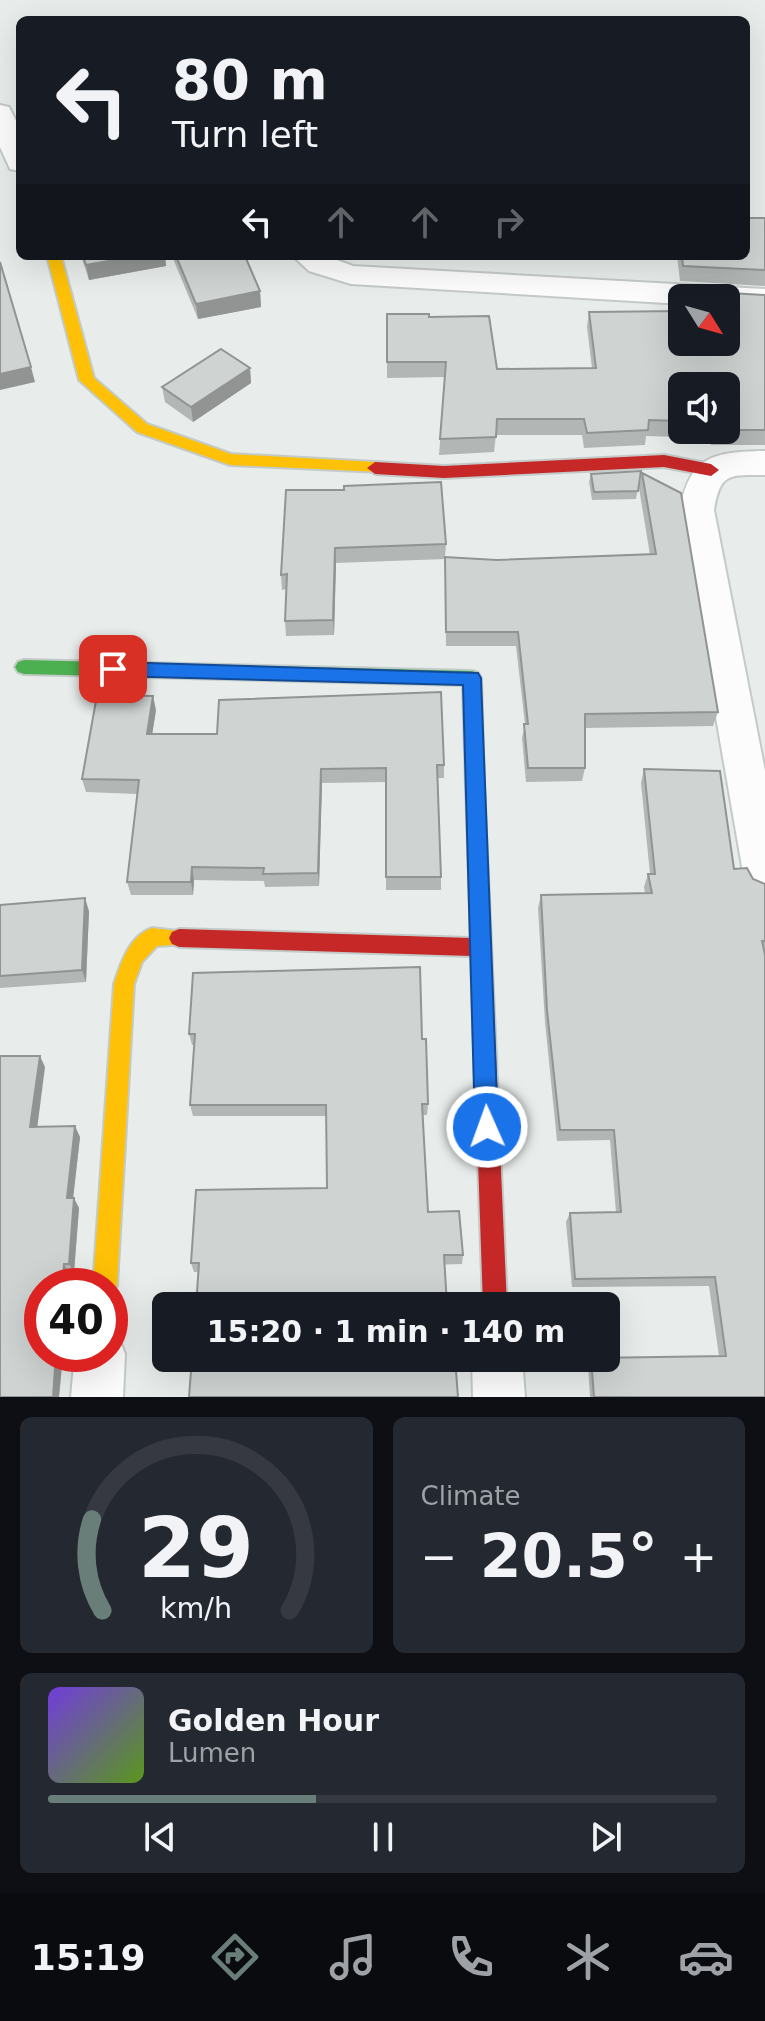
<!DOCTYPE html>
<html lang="en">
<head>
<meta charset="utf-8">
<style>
	body { margin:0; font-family:"DejaVu Sans",sans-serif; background:#242831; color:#f1f3f6; height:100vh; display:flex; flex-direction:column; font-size:30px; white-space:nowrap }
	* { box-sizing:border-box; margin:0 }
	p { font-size:26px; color:#9ea1a6 }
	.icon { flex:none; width:44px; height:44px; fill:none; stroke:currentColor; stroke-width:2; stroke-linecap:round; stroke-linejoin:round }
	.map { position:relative; height:1397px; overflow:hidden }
	.panel { display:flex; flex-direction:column; gap:20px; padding:20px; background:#0d0f14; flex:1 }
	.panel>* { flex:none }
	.banner { position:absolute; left:16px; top:16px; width:734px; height:244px; border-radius:12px; box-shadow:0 8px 32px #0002; background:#171b24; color:#f1f3f6; overflow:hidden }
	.needle { width:52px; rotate:127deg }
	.controls { position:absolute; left:668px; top:284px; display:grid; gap:16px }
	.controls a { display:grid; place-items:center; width:72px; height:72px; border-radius:12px; background:#171b24; box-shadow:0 8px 32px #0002; font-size:40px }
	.speed { position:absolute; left:24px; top:1268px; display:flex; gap:16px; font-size:40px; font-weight:700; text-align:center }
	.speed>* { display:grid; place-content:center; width:104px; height:104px; border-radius:50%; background:#171b24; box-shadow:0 8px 32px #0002; line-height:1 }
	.speed .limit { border:12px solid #d22; background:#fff; color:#111 }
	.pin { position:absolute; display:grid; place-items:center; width:68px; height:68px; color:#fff; margin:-34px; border-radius:16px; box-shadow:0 4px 12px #0006 }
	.me { position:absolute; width:88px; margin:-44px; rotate:358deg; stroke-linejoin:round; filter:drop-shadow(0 0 6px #0008) }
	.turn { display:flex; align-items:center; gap:28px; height:168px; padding:0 24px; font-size:36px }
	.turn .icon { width:104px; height:104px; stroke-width:2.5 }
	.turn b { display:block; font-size:56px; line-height:68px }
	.lanes { display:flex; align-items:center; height:76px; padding:0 24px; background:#0003; justify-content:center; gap:40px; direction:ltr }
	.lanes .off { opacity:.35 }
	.big { font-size:60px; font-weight:700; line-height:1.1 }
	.panel .card { flex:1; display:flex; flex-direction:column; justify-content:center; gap:12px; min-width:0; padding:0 28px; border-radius:12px; background:#242831 }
	.panel .dial { align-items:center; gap:0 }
	.dial svg { height:208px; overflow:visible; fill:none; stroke:#363941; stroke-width:7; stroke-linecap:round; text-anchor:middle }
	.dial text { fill:#f1f3f6; stroke:none }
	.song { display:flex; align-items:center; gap:24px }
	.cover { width:96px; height:96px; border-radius:12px; background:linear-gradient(135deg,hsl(260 70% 55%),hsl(90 70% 35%)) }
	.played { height:8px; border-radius:4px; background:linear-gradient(90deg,#697e78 40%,#363941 40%) }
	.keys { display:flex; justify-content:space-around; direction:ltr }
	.heat { display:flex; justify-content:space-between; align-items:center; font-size:44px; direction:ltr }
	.panel .tiles { flex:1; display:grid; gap:20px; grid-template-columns:1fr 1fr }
	.card:last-child { grid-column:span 2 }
	.trip { position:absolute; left:152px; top:1292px; width:468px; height:80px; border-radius:12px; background:#171b24; box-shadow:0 8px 32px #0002; font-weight:700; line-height:80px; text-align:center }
	.menu { display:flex; height:128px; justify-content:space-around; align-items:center; background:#090b0e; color:#9ea1a6 }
	.menu .icon { width:56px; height:56px }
	.menu .selected { color:#697e78 }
	.menu b { font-size:36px; color:#f1f3f6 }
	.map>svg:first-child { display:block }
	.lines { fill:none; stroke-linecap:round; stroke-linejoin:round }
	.street-casing { stroke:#c5cac8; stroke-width:4 }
	.fast-casing { stroke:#c3cbc8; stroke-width:4 }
	.slow-casing { stroke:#c3cbc8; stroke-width:4 }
	.jam-casing { stroke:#c3cbc8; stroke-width:4 }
	.street { fill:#fcfcfc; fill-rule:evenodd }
	.fast { fill:#4caf50; fill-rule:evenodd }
	.slow { fill:#ffc107; fill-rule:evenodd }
	.jam { fill:#c62828; fill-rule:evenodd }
	.wall { fill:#b2b6b5; fill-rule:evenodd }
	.shaded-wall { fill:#919493 }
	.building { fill:#cfd4d2; stroke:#919493; stroke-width:2 }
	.route { fill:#1a73e8; stroke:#114b97; stroke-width:2 }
</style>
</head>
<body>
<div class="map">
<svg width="765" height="1397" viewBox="0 0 765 1397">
	<rect width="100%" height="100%" fill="#e8edeb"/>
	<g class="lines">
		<defs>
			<g id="street">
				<polygon points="0,105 9,107 20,129 20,171 10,169 0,147"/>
				<polygon points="293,256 326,256 353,266 765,289 765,309 726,306 726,298 682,298 682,304 351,284 309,271"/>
				<path d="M765,451V475C730,475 720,472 714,510L765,771V896L750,891L744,878L680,510C690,455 714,452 765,451Z"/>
				<polygon points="110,1333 118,1336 125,1354 123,1397 71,1397 75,1354 110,1354"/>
				<polygon points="472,1358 522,1358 525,1397 473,1397"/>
			</g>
			<polygon id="fast" points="24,660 472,671 478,673 481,678 484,786 482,792 475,794 468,792 466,786 463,685 24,674 18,672 15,667 18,662"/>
			<g id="slow">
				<polygon points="47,256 61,256 94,378 147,424 231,454 375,462 381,464 383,468 381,472 230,465 137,432 79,380"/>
				<path d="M152,928L186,932L189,938L186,944L157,946L142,962L134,984L117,1286L110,1296V1286H93L114,984C121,963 129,936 152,928Z"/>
			</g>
			<g id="jam">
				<polygon points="664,455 711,464 719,470 711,476 664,467 444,478 375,474 367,468 375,462 444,466"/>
				<polygon points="475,778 482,780 484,786 507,1306 483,1306 471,956 179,947 172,944 169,938 172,932 179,929 471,938 466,786 468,780"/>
			</g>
		</defs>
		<use href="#street" class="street-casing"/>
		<use href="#fast" class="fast-casing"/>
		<use href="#slow" class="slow-casing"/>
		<use href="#jam" class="jam-casing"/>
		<use href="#street" class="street"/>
		<use href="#fast" class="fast"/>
		<use href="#slow" class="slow"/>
		<use href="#jam" class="jam"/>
	</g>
	<g class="wall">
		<polygon points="765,218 765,286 680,281 677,256 746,256"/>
		<polygon points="81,256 165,256 166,266 89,280"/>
		<polygon points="172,256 245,256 260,291 261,307 198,319"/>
		<path d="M688,285L729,293L765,295V445H711L710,438L646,436L645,445L584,448L582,435H496L494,452L439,455L445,377L387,378V314L429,317L497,369L592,368L587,327L589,312L682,342L726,298H686ZM682,386L726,430H682Z"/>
		<polygon points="250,368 251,383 193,422 165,402 162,387"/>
		<polygon points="641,471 636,499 592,500 589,482 591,474"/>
		<polygon points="642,473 718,712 713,726 585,728 585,768 582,781 526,782 522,738 525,724 516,646 446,646 445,559 336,563 334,635 286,636 285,621 286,589 282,590 281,575 286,490 446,544 445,557 497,560 650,555 639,488"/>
		<polygon points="156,710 152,734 444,765 444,778 438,778 441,877 441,890 386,890 386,782 322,783 319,886 265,887 264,881 194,880 193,895 131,895 127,882 137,794 86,792 82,779"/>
		<polygon points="644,769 734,869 753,879 765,884 765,1397 590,1397 588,1366 591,1358 719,1356 709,1286 572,1287 566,1222 570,1213 616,1212 610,1140 557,1141 545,1022 538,908 541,895 645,893 644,887 648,874 650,874 641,783"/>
		<polygon points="0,905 89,911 86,982 0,988"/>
		<polygon points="189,1034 422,1039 428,1104 427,1115 423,1115 428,1212 463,1255 462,1264 194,1272 191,1263 327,1188 326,1116 193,1116 190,1105 194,1045 192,1045"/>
		<polygon points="45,1067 37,1127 80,1137 73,1198 79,1208 74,1272 69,1273 42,1354 63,1354 59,1397 0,1397"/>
	</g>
	<g class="shaded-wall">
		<polygon points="136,256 165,256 166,266 89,280 86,265"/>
		<polygon points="260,291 261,307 198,319 196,304"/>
		<polygon points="31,367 35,382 0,390 0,374"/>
		<polygon points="250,368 251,383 193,422 191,407"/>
		<polygon points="335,548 336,563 334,635 333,620"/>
		<polygon points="153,696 156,710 150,748 147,734"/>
		<polygon points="321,769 322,783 319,886 318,873"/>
		<polygon points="192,867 194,880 193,895 191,882"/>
		<polygon points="85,898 89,911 86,982 82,970"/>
		<polygon points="40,1056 45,1067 36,1137 30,1127"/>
		<polygon points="75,1126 80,1137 72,1208 67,1198"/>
		<polygon points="74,1198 79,1208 74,1272 69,1264"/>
		<polygon points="64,1264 69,1273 68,1286 62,1286"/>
		<polygon points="56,1354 63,1354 59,1397 53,1397"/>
	</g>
	<g class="building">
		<polygon points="746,218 765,218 765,270 683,266 682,256 746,256"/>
		<polygon points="83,256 136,256 86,265"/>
		<polygon points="176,256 245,256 260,291 196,304"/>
		<polygon points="0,262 31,367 0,374"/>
		<polygon points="688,285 727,285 729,293 765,295 765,430 726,430 726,386 682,386 682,421 649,420 648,430 587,433 584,419 497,419 496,437 440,439 446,362 387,362 387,314 429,314 429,317 489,316 497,369 596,368 589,312 682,311 682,342 726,342 726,298 690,298"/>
		<polygon points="221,349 250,368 191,407 162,387"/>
		<polygon points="641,471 638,491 594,492 591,474"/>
		<polygon points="642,473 681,493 718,712 585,714 585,768 528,768 524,724 528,724 518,632 446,632 445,557 497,560 656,554"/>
		<polygon points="441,482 446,544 335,548 333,620 285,621 287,574 281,575 286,490 344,490 344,486"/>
		<polygon points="441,692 444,765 437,765 441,877 386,877 386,768 321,769 318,873 263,874 264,868 192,867 191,882 127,882 139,780 82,779 97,695 153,696 147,734 217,734 219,700"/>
		<polygon points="644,769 720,771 734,869 747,868 753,879 765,884 765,941 762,941 765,955 765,1397 594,1397 591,1358 726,1356 715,1277 575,1279 570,1213 621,1212 614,1130 560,1130 547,1010 541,895 652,893 648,874 655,874"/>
		<polygon points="85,898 82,970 0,976 0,905"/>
		<polygon points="420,967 422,1039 426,1039 428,1104 422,1104 428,1212 459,1211 463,1255 444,1255 447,1306 196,1306 199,1263 191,1263 196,1190 327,1188 326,1105 190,1105 195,1034 189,1034 193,973"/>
		<polygon points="0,1056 40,1056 30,1127 75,1126 67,1198 74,1198 69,1264 64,1264 62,1286 42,1286 42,1354 56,1354 53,1397 0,1397"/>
		<polygon points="192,1358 455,1358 458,1397 189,1397"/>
	</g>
	<polygon class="route" points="113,662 478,673 481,678 498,1127 494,1134 487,1137 479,1134 475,1127 463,685 113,676 104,669"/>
</svg>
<div class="controls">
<a><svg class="needle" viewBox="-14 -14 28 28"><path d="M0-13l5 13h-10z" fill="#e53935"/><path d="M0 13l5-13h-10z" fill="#9ea1a6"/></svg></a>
<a><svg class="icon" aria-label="sound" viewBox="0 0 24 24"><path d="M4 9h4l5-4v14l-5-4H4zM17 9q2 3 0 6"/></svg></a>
</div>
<div class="speed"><div class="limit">40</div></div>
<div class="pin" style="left:113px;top:669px;background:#d93025"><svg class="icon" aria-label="arrive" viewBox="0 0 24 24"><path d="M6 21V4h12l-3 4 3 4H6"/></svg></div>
<svg class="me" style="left:487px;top:1127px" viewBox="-20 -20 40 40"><circle r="17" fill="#1a73e8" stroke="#fff" stroke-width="3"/><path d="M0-11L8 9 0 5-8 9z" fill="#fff"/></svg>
<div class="trip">15:20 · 1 min · 140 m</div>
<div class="banner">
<div class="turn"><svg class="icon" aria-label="left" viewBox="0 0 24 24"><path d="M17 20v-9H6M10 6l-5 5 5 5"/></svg><div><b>80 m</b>Turn left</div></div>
<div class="lanes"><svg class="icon" aria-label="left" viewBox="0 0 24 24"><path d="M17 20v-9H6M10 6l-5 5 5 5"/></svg><svg class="icon off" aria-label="ahead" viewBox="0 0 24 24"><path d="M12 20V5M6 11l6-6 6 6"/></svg><svg class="icon off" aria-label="ahead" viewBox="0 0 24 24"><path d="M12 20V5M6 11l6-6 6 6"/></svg><svg class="icon off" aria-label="right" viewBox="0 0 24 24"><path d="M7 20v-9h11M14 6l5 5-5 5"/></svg></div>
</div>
</div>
<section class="panel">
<div class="tiles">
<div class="card dial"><svg viewBox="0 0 100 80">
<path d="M14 69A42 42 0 1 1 86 69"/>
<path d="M14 69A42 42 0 0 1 10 34" stroke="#697e78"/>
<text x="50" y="56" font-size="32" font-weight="700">29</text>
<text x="50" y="72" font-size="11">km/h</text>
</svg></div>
<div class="card"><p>Climate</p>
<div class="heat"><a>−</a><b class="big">20.5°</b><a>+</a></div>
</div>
<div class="card">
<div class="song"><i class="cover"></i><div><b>Golden Hour</b><p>Lumen</p></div></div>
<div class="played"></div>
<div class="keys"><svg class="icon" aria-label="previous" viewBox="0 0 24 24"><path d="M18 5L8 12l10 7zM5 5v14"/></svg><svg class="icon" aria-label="pause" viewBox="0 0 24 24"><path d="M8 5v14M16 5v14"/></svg><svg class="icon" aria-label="next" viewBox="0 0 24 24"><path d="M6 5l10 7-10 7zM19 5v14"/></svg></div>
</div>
</div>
</section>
<nav class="menu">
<b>15:19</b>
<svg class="icon selected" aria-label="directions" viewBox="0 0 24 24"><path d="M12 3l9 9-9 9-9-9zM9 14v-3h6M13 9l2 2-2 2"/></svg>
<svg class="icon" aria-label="music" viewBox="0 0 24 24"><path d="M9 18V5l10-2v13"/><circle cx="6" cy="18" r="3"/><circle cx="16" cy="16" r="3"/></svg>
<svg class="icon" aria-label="phone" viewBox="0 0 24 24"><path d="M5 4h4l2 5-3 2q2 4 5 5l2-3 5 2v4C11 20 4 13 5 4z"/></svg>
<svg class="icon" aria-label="climate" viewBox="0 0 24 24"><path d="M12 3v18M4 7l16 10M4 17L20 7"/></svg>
<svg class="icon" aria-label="car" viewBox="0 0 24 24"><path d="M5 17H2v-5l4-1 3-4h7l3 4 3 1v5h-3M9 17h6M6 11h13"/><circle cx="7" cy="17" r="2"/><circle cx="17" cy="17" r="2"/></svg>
</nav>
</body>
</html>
